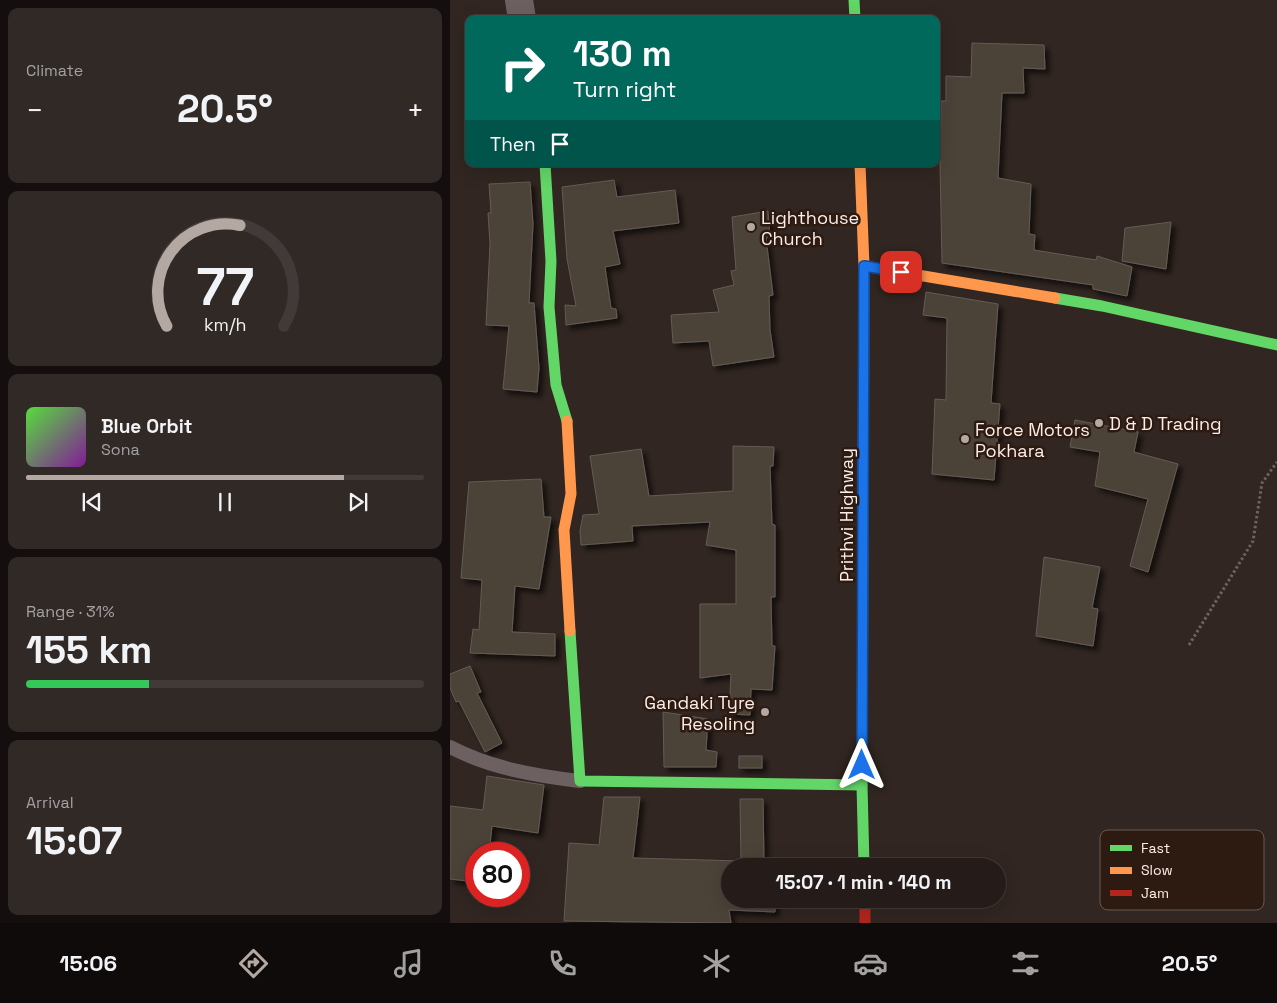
<!DOCTYPE html>
<html lang="en">
<head>
<meta charset="utf-8">
<style>
	body { margin:0; font-family:"Space Grotesk",sans-serif; background:#312926; color:#f1f3f6; height:100vh; display:flex; flex-direction:column; font-size:19px; white-space:nowrap }
	* { box-sizing:border-box; margin:0 }
	p { font-size:16px; color:#a3a1a2 }
	.icon { flex:none; width:28px; height:28px; fill:none; stroke:currentColor; stroke-width:2; stroke-linecap:round; stroke-linejoin:round }
	.map { position:relative; flex:1; overflow:hidden }
	.sheet { display:flex; flex-direction:column; gap:8px; padding:8px; background:#140f0e; width:450px }
	.sheet>* { flex:none }
	.guide { position:absolute; left:15px; top:15px; width:475px; height:152px; border-radius:10px; box-shadow:0 5px 20px #0002,0 0 0 1px #423a38; background:#00695c; color:#fff; overflow:hidden }
	.speed { position:absolute; left:15px; top:842px; display:flex; gap:10px; font-size:25px; font-weight:700; text-align:center }
	.speed>* { display:grid; place-content:center; width:65px; height:65px; border-radius:50%; background:#251c19; box-shadow:0 5px 20px #0002,0 0 0 1px #423a38; line-height:1 }
	.speed .limit { border:8px solid #d22; background:#fff; color:#111 }
	.pin { position:absolute; display:grid; place-items:center; width:42px; height:42px; color:#fff; margin:-21px; border-radius:10px; box-shadow:0 2px 8px #0006 }
	.me { position:absolute; width:55px; margin:-28px; rotate:0deg; stroke-linejoin:round; filter:drop-shadow(0 0 4px #0008) }
	.turn { display:flex; align-items:center; gap:18px; height:105px; padding:0 25px; font-size:22px }
	.turn .icon { width:65px; height:65px; stroke-width:2.5 }
	.turn b { display:block; font-size:35px; line-height:42px }
	.then { display:flex; align-items:center; height:48px; padding:0 25px; background:#0003; gap:10px; font-size:19px }
	.big { font-size:38px; font-weight:700; line-height:1.1 }
	.sheet .tile { flex:1; display:flex; flex-direction:column; justify-content:center; gap:8px; min-width:0; padding:0 18px; border-radius:10px; background:#312926 }
	.sheet .dial { align-items:center; gap:0 }
	.dial svg { height:130px; overflow:visible; fill:none; stroke:#423a38; stroke-width:7; stroke-linecap:round; text-anchor:middle }
	.dial text { fill:#f1f3f6; stroke:none }
	.song { display:flex; align-items:center; gap:15px }
	.cover { width:60px; height:60px; border-radius:8px; background:linear-gradient(135deg,hsl(110 70% 55%),hsl(290 70% 35%)) }
	.played { height:5px; border-radius:2px; background:linear-gradient(90deg,#b4a8a2 80%,#423a38 80%) }
	.keys { display:flex; justify-content:space-around; direction:ltr }
	.heat { display:flex; justify-content:space-between; align-items:center; font-size:28px; direction:ltr }
	.charge { height:8px; border-radius:4px; background:linear-gradient(90deg,#34c759 31%,#423a38 0) }
	.trip { position:absolute; left:271px; top:858px; width:285px; height:50px; border-radius:25px; background:#251c19; box-shadow:0 5px 20px #0002,0 0 0 1px #423a38; font-weight:700; line-height:50px; text-align:center }
	.tab-bar { display:flex; height:80px; justify-content:space-around; align-items:center; background:#0f0b0a; color:#a3a1a2 }
	.tab-bar .icon { width:35px; height:35px }
	.tab-bar .current { color:#b4a8a2 }
	.tab-bar b { font-size:22px; color:#f1f3f6 }
	main { display:flex; flex:1; min-height:0 }
	.map>svg:first-child { display:block }
	.building { fill:#4b4237; stroke:#645c56; filter:url(#shadow) }
	.lines { fill:none; stroke-linecap:round; stroke-linejoin:round }
	.path { stroke:#6e6362; stroke-width:3; stroke-dasharray:2.5 2.5; stroke-linecap:butt }
	.lane { stroke:#6d6061; stroke-width:14 }
	.street { stroke:#6d6061; stroke-width:28 }
	.fast { stroke:#63d668; stroke-width:11 }
	.slow { stroke:#ff974d; stroke-width:11 }
	.jam { stroke:#b3261e; stroke-width:11 }
	.route-casing { stroke:#114b97; stroke-width:12 }
	.route { stroke:#1a73e8; stroke-width:9 }
	.poi-dot { fill:#b4a8a2; stroke:#2d1a11; stroke-width:2 }
	.labels { text-anchor:middle; dominant-baseline:central; stroke-width:5; stroke-linejoin:round; paint-order:stroke }
	.poi-label { font-size:18px; fill:#fbeee8; stroke:#2d1a11; text-anchor:start }
	.street-label { font-size:18px; fill:#fbeee8; stroke:#2d1a11 }
	.key { fill:#2d1a11; stroke:#6b5a52; stroke-width:1 }
	.key-label { font-size:14px; fill:#fbeee8 }
</style>
</head>
<body>
<main>
<section class="sheet">
<div class="tile"><p>Climate</p>
<div class="heat"><a>−</a><b class="big">20.5°</b><a>+</a></div>
</div>
<div class="tile dial"><svg viewBox="0 0 100 80">
<path d="M14 69A42 42 0 1 1 86 69"/>
<path d="M14 69A42 42 0 0 1 59 7" stroke="#b4a8a2"/>
<text x="50" y="56" font-size="32" font-weight="700">77</text>
<text x="50" y="72" font-size="11">km/h</text>
</svg></div>
<div class="tile">
<div class="song"><i class="cover"></i><div><b>Blue Orbit</b><p>Sona</p></div></div>
<div class="played"></div>
<div class="keys"><svg class="icon" aria-label="previous" viewBox="0 0 24 24"><path d="M18 5L8 12l10 7zM5 5v14"/></svg><svg class="icon" aria-label="pause" viewBox="0 0 24 24"><path d="M8 5v14M16 5v14"/></svg><svg class="icon" aria-label="next" viewBox="0 0 24 24"><path d="M6 5l10 7-10 7zM19 5v14"/></svg></div>
</div>
<div class="tile"><p>Range · 31%</p><b class="big">155 km</b><div class="charge"></div></div>
<div class="tile"><p>Arrival</p><b class="big">15:07</b></div>
</section>
<div class="map">
<svg width="827" height="923" viewBox="0 0 827 923">
	<defs>
		<filter id="shadow"><feDropShadow dx="4.5" dy="4.5" stdDeviation="2.5" flood-color="#0009"/></filter>
	</defs>
	<rect width="100%" height="100%" fill="#312621"/>
	<g class="building">
		<polygon points="522,43 594,45 595,69 573,68 574,93 552,93 548,178 581,184 579,234 585,235 584,250 646,260 647,256 682,267 677,296 643,289 643,285 492,263 490,164 491,101 496,101 496,76 521,77"/>
		<polygon points="164,180 167,197 225,190 229,223 163,231 170,264 155,267 161,308 166,309 167,318 116,325 115,305 126,306 117,259 112,187"/>
		<polygon points="80,182 83,224 79,303 84,303 89,368 87,392 53,389 59,326 36,325 40,244 38,213 41,213 39,184"/>
		<polygon points="318,211 320,237 316,238 323,295 319,296 320,330 324,357 263,366 259,341 223,343 221,315 269,312 263,290 284,285 281,271 286,270 282,217"/>
		<polygon points="721,222 716,269 672,261 675,228"/>
		<polygon points="476,292 548,304 541,403 550,404 544,480 482,474 485,399 496,400 497,318 473,315"/>
		<polygon points="625,420 688,432 684,452 728,464 698,572 680,566 698,499 645,486 650,452 620,447"/>
		<polygon points="283,446 324,447 323,466 320,466 322,524 325,525 325,597 321,597 322,646 325,646 322,690 301,689 300,715 279,714 281,674 250,678 250,604 286,604 286,550 256,545 260,522 182,526 183,541 131,545 130,531 133,515 149,514 140,456 191,449 199,496 283,491"/>
		<polygon points="91,479 94,517 101,517 89,589 65,586 62,632 105,634 105,656 20,653 23,629 29,630 32,580 11,578 19,482"/>
		<polygon points="594,557 650,567 642,608 648,609 643,646 586,636"/>
		<polygon points="20,666 31,692 27,693 52,743 35,752 9,701 6,702 0,688 0,674"/>
		<polygon points="213,712 258,719 256,750 267,752 266,767 214,767"/>
		<rect x="289" y="756" width="23" height="12"/>
		<polygon points="37,776 94,785 88,833 42,826 39,854 26,854 26,882 0,879 0,806 33,810"/>
		<polygon points="154,797 190,797 183,858 291,861 290,799 313,799 314,862 326,862 326,866 280,866 280,899 325,899 325,912 279,910 281,923 114,921 119,843 149,845"/>
	</g>
	<g class="lines">
		<polyline class="path" points="739,645 803,541 812,483 827,462"/>
		<path class="lane" d="M0,747C40,768 86,776 130,781"/>
		<polyline class="street" points="69,0 72,19"/>
		<g class="fast">
			<polyline points="404,0 405,19"/>
			<polyline points="95,164 101,261 99,307 106,385 117,421"/>
			<polyline points="605,298 652,306 827,345"/>
			<polyline points="413,527 412,785 414,866"/>
			<polyline points="120,631 130,781 412,785"/>
		</g>
		<g class="slow">
			<polyline points="410,164 414,266 413,527"/>
			<polyline points="414,266 605,298"/>
			<polyline points="117,421 121,494 114,530 120,631"/>
		</g>
		<polyline class="jam" points="415,899 415,923"/>
	</g>
	<g class="lines">
		<defs>
			<polyline id="route" points="412,765 414,266 451,272"/>
		</defs>
		<use href="#route" class="route-casing"/>
		<use href="#route" class="route"/>
	</g>
	<g class="poi-dot">
		<circle cx="301" cy="227" r="5"/>
		<circle cx="649" cy="423" r="5"/>
		<circle cx="515" cy="439" r="5"/>
		<circle cx="315" cy="712" r="5"/>
	</g>
	<g class="labels">
		<g class="poi-label">
			<text x="311" y="217">Lighthouse<tspan x="311" dy="21">Church</tspan></text>
			<text x="659" y="423">D &amp; D Trading</text>
			<text x="525" y="429">Force Motors<tspan x="525" dy="21">Pokhara</tspan></text>
			<text x="305" y="702" text-anchor="end">Gandaki Tyre<tspan x="305" dy="21">Resoling</tspan></text>
		</g>
		<g class="street-label">
			<text transform="translate(396 515) rotate(-90)">Prithvi Highway</text>
		</g>
	</g>
	<rect x="650" y="830" width="164" height="80" rx="8" class="key"/>
	<rect x="660" y="845" width="22" height="6" fill="#63d668"/>
	<rect x="660" y="867" width="22" height="7" fill="#ff974d"/>
	<rect x="660" y="890" width="22" height="6" fill="#b3261e"/>
	<g class="key-label">
		<text x="691" y="853">Fast</text>
		<text x="691" y="875">Slow</text>
		<text x="691" y="898">Jam</text>
	</g>
</svg>
<div class="speed"><div class="limit">80</div></div>
<div class="pin" style="left:451px;top:272px;background:#d93025"><svg class="icon" aria-label="arrive" viewBox="0 0 24 24"><path d="M6 21V4h12l-3 4 3 4H6"/></svg></div>
<svg class="me" style="left:412px;top:765px" viewBox="-20 -20 40 40"><path d="M0-17L14 15 0 8-14 15z" fill="#1a73e8" stroke="#fff" stroke-width="4"/></svg>
<div class="trip">15:07 · 1 min · 140 m</div>
<div class="guide">
<div class="turn"><svg class="icon" aria-label="right" viewBox="0 0 24 24"><path d="M7 20v-9h11M14 6l5 5-5 5"/></svg><div><b>130 m</b>Turn right</div></div>
<div class="then">Then<svg class="icon" aria-label="arrive" viewBox="0 0 24 24"><path d="M6 21V4h12l-3 4 3 4H6"/></svg></div>
</div>
</div>
</main>
<nav class="tab-bar">
<b>15:06</b>
<svg class="icon current" aria-label="directions" viewBox="0 0 24 24"><path d="M12 3l9 9-9 9-9-9zM9 14v-3h6M13 9l2 2-2 2"/></svg>
<svg class="icon" aria-label="music" viewBox="0 0 24 24"><path d="M9 18V5l10-2v13"/><circle cx="6" cy="18" r="3"/><circle cx="16" cy="16" r="3"/></svg>
<svg class="icon" aria-label="phone" viewBox="0 0 24 24"><path d="M5 4h4l2 5-3 2q2 4 5 5l2-3 5 2v4C11 20 4 13 5 4z"/></svg>
<svg class="icon" aria-label="climate" viewBox="0 0 24 24"><path d="M12 3v18M4 7l16 10M4 17L20 7"/></svg>
<svg class="icon" aria-label="car" viewBox="0 0 24 24"><path d="M5 17H2v-5l4-1 3-4h7l3 4 3 1v5h-3M9 17h6M6 11h13"/><circle cx="7" cy="17" r="2"/><circle cx="17" cy="17" r="2"/></svg>
<svg class="icon" aria-label="filters" viewBox="0 0 24 24"><path d="M4 7h16M4 17h16"/><circle cx="9" cy="7" r="2"/><circle cx="15" cy="17" r="2"/></svg>
<b>20.5°</b>
</nav>
</body>
</html>
